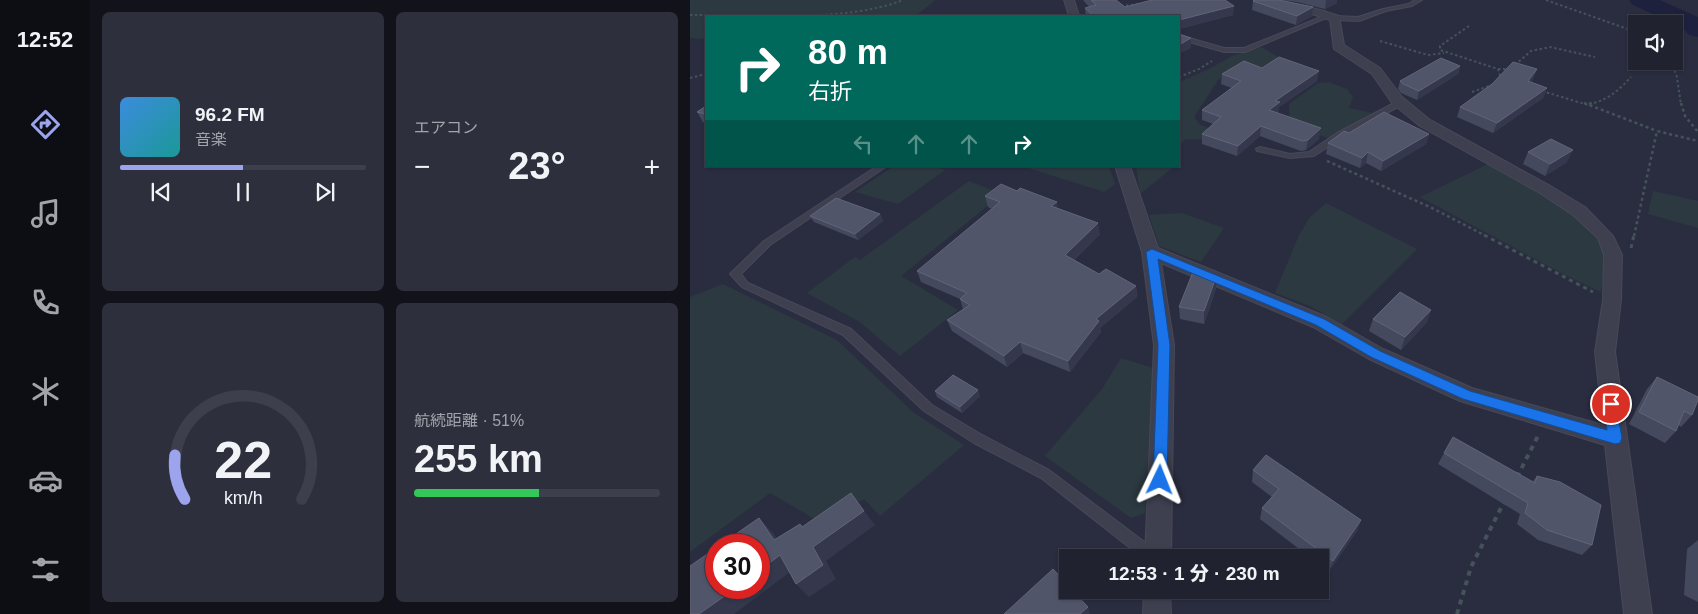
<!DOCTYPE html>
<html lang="ja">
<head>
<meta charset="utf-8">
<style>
	body { margin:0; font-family:Helvetica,"Noto Sans JP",sans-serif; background:#2d2f3c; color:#f1f3f6; height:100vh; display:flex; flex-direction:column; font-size:19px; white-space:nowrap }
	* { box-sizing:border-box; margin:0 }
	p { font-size:16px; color:#a2a4ab }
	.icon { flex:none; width:28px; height:28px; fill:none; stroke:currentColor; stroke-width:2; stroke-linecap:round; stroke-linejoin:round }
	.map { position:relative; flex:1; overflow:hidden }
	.panel { display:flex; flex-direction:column; gap:12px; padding:12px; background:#12131a; width:600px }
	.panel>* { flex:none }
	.top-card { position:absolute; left:15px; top:15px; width:475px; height:152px; border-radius:0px; box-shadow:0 1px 4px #0004,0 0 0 1px #3d3f4c; background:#00695c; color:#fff; overflow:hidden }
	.controls { position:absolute; left:938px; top:15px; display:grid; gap:10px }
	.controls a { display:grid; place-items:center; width:55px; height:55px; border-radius:0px; background:#202230; box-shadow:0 1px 4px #0004,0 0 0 1px #3d3f4c; font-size:25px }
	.speed { position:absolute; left:15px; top:534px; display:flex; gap:10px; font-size:25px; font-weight:700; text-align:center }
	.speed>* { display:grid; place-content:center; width:65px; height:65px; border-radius:50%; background:#202230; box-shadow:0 1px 4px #0004,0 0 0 1px #3d3f4c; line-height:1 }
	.speed .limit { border:8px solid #d22; background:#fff; color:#111 }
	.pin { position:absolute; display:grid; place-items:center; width:42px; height:42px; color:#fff; margin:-21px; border:2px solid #fff; border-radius:50%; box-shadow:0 1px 5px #0007 }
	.me { position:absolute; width:55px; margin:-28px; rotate:2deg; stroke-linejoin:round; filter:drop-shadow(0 0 4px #0008) }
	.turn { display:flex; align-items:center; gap:18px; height:105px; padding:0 20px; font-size:22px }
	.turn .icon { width:65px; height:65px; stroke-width:2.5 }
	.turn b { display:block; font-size:35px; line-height:42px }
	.lanes { display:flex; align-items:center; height:48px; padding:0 20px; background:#0003; justify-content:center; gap:25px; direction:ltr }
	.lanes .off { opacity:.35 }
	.big { font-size:38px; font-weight:800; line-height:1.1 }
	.panel .card { flex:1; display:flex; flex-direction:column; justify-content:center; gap:8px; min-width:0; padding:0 18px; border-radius:8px; background:#2d2f3c }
	.panel .dial { align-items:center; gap:0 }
	.dial svg { height:130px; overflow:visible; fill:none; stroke:#3d3f4c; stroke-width:7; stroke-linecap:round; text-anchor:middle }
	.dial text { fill:#f1f3f6; stroke:none }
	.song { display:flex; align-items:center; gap:15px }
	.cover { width:60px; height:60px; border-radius:8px; background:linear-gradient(135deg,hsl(210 70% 55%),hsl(180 70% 35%)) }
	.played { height:5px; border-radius:2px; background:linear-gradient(90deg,#9ca4ee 50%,#3d3f4c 50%) }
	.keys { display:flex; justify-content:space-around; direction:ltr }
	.heat { display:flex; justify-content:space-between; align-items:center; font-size:28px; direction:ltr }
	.charge { height:8px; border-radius:4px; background:linear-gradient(90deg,#34c759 51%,#3d3f4c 0) }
	.panel .tiles { flex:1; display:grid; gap:12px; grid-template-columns:repeat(2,1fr) }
	.trip { position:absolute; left:369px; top:549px; width:270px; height:50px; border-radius:0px; background:#202230; box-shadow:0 1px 4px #0004,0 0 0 1px #3d3f4c; font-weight:800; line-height:50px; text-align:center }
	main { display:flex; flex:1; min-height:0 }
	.tab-bar { display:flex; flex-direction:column; width:90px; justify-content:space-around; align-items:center; background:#0d0e13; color:#a2a4ab }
	.tab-bar .icon { width:35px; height:35px }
	.tab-bar .on { color:#9ca4ee }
	.tab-bar b { font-size:22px; color:#f1f3f6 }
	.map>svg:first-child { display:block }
	.green { fill:#2c3941 }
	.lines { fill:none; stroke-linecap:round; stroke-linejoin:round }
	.river { fill:#1d213e; fill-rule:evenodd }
	.lane-casing { stroke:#474959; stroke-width:2 }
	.street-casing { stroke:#474959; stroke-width:2 }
	.path-far3 { stroke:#455259; stroke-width:2; stroke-dasharray:2.5 2.5; stroke-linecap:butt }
	.path-far2 { stroke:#455259; stroke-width:2.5; stroke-dasharray:3 3; stroke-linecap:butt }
	.path-far1 { stroke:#455259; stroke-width:3; stroke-dasharray:4 4; stroke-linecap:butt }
	.path { stroke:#455259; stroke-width:4; stroke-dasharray:5 5; stroke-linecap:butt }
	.lane { fill:#3e4050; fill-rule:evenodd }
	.street { fill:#3e4050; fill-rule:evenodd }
	.wall { fill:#45495e }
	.shaded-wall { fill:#35384d }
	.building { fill:#51556a; stroke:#626579 }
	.route { fill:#1a73e8; stroke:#114b97 }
</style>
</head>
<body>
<main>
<nav class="tab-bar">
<b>12:52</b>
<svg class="icon on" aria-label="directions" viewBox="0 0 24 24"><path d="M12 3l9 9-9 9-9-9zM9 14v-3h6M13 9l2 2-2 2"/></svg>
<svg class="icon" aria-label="music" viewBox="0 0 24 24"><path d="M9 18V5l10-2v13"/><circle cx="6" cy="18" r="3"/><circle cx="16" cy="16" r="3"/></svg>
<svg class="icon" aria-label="phone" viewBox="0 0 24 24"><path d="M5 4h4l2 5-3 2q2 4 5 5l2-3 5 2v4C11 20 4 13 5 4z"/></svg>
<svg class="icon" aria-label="climate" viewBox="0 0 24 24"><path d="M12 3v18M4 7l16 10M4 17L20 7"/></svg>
<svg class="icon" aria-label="car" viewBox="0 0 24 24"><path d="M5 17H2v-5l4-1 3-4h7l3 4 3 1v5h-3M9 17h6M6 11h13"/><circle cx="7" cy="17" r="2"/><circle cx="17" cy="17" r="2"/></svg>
<svg class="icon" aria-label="filters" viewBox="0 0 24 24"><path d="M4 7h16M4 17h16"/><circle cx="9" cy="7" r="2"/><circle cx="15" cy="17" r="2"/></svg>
</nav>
<section class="panel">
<div class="tiles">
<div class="card">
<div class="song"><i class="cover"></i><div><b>96.2 FM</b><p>音楽</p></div></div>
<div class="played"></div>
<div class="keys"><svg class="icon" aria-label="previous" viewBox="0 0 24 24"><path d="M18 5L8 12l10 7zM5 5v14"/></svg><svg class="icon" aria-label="pause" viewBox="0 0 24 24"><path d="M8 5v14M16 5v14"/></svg><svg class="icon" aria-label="next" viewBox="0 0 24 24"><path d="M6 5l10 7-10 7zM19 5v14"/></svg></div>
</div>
<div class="card"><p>エアコン</p>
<div class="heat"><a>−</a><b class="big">23°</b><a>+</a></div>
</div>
<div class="card dial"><svg viewBox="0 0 100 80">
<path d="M14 69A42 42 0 1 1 86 69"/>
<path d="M14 69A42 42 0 0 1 8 42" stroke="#9ca4ee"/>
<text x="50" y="56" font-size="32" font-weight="700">22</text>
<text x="50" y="72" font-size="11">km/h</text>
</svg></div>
<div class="card"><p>航続距離 · 51%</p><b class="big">255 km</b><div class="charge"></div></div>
</div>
</section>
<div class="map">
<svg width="1008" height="614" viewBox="0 0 1008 614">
	<rect width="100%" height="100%" fill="#2a2d40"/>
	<g class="green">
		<polygon points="0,0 245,0 228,14 229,16 16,16 16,39 0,38"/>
		<polygon points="571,47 590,58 589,63 573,67 560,65 547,68 528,80 504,117 510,125 527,130 520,142 508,139 495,139 489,145 489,82 519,69 544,55"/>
		<polygon points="639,82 657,89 663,97 659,108 683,113 638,138 600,125 599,104 628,83"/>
		<path d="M798,164C836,184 905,211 915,257C917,267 912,282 911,292L873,274L730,197Z"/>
		<polygon points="204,166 245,166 255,170 208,204 165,192"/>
		<polygon points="332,166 419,166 425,184 414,192"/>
		<polygon points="446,166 480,166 482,168 450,194"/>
		<polygon points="279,181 312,194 211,276 268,310 210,356 170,322 117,293 165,257 170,260"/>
		<polygon points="963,191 1008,201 1008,228 958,214"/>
		<polygon points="636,203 727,249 652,324 620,306 585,293 609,235 620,217"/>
		<polygon points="492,213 534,228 511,262 469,246 459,215"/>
		<polygon points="33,284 147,340 224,413 274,445 190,516 174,499 130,522 80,493 0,552 0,297"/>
		<polygon points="431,358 463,368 455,513 441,518 355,456 412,389"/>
	</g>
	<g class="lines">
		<polygon class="river" points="939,0 970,0 1008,17 1008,37 999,35 993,28 943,5"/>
		<defs>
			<g id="lane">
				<polygon points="725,0 732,0 722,6 696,11 669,21 645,20 642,18 645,16 668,17 693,9 718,4"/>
				<polygon points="636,15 641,16 555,52 534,52 489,39 489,35 534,48 554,48"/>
				<polygon points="708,101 715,103 653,137 624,156 600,158 567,151 566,149 570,147 600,154 619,152 647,133"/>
				<polygon points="187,166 197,166 80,245 51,274 58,283 161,329 242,405 292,435 359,470 469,553 471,558 453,558 351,478 284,443 234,411 153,335 52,287 40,274 42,272 74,241"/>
			</g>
			<g id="street">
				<polygon points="374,0 384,0 389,16 379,16"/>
				<path d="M564,0C593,0 621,6 649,16L654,45L690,68L712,97L740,120L862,187L895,207L923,236L932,255L931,300L925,352L962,614H934L915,445L770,401L679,359L623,327L471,263L484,345L481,558H455L464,345L452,252L425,166H440L468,248L637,317L693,349L782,388L913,425L905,352L913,300L914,255L908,238L883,215L850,193L730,126L702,103L682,74L644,49L640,20L625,15L565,2Z"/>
				<polygon points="454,590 480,590 481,614 453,614"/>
			</g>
		</defs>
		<use href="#lane" class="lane-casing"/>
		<use href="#street" class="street-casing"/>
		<g class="path-far3">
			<polyline points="856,0 946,32"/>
			<polyline points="431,6 450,4"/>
			<path d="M0,15C63,14 155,23 213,0"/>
			<polyline points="779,26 750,46 750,50 808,69 811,79"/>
			<polyline points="690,41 738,55 754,53"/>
			<polyline points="981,61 987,77 991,105"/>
			<polyline points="825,65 841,51 860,47 905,57"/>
			<polyline points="808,69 820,69"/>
			<polyline points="489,77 509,69 522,61"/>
			<polyline points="0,78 16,74"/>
			<polyline points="852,91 898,105"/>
			<polyline points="782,92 802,85"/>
			<path d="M899,104C917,101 929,90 941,77"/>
		</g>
		<g class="path-far2">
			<polyline points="894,103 967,131"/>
			<polyline points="991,103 995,116 1008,132"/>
			<polyline points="899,104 902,103"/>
			<polyline points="637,161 742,208 796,236"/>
			<polyline points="944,236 967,131 1008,141"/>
		</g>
		<g class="path-far1">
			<polyline points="794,235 903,292"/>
			<polyline points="941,248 944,235"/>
		</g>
		<g class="path">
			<polyline points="827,477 848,436"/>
			<polyline points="767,614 781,567 815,500"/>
		</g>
		<use href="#lane" class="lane"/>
		<use href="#street" class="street"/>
	</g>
	<g class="wall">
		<polygon points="393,0 426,0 435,7 543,15 489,29 489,16 396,16 395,8 399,7"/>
		<polygon points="564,0 647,0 647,3 635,9 607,2 590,0 622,16 606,25 562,10 563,1"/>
		<polygon points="770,66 768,74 727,100 711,93 708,89 710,81"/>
		<polygon points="572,68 627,81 589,107 589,112 587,113 629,139 616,150 611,151 570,136 547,156 512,144 512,134 523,124 512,120 512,110 542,88 531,84 532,74"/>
		<polygon points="847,69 843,79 841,82 857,88 853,98 803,133 767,117 770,107"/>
		<polygon points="16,106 16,123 13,122 7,112"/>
		<polygon points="659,133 739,134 736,144 691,171 676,163 670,168 636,154 638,143"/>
		<polygon points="838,152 877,162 855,176 833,164"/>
		<polygon points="295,196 368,208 410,234 384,260 409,274 446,286 447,297 410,328 411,332 380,372 333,353 317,367 262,331 257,320 273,309 270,299 231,282 227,271 302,209 298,207"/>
		<polygon points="190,214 193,221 168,240 124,222 120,216"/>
		<polygon points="526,277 526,289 514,324 490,319 489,307"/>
		<polygon points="741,310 737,322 711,350 679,331 683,319"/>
		<polygon points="967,377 1002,415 991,427 988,425 986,431 975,443 939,424 957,389"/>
		<polygon points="245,391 290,396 272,413 247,397"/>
		<polygon points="754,453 842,482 847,476 902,545 892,555 848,540 827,524 830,514 748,464"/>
		<polygon points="563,470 671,520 667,531 639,571 630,564 630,558 621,558 570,519 572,508 582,497 562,482"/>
		<polygon points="1008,540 1008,602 994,595 997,549"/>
	</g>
	<g class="shaded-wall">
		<polygon points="636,0 647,0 647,3 635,9"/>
		<polygon points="544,6 543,15 489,29 489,20"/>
		<polygon points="623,7 622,16 606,25 607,16"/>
		<polygon points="501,38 501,48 489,54 489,55 489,44"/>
		<polygon points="770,66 768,74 727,100 729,91"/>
		<polygon points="847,69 843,79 834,91 838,81"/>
		<polygon points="629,71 627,81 589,107 589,112 578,120 579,110 585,101"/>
		<polygon points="857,88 853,98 803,133 807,123"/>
		<polygon points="571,126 570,136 547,156 548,146"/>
		<polygon points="631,128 629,139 616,150 618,140"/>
		<polygon points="739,134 736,144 691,171 693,161"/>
		<polygon points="883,150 877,162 855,176 860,164"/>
		<polygon points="678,152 676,163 670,168 672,158"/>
		<polygon points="367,202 369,213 361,206"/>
		<polygon points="190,214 193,221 168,240 165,234"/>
		<polygon points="408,223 410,234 377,266 375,255"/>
		<polygon points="526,277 526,289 514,324 514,311"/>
		<polygon points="446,286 447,297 410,328 411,332 380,372 378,361 406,319"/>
		<polygon points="741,310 737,322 711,350 715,337"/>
		<polygon points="330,342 333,353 317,367 314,356"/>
		<polygon points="288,390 290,396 272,413 270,407"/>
		<polygon points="174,511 185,525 136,561 146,579 119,597 106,584 123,547"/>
		<polygon points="69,518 83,533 98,554 84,540"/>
		<polygon points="671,520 667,531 639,571 643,561"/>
		<polygon points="90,555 104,569 44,614 9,614 46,588 69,588 69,571"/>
		<polygon points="398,607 400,614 390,614"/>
	</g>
	<g class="building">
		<polygon points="401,0 426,0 435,7 462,0 535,0 544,6 489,20 489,16 404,16 395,8 406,5"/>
		<polygon points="564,0 589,0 623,7 607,16 563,1"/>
		<polygon points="489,34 501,38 489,45"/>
		<polygon points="589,57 629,71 585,101 590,102 579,110 631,128 618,140 612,141 571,126 548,146 512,134 531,117 512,110 551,81 532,74 554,61 572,68"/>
		<polygon points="751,58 770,66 729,91 713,84 710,81"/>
		<polygon points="823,62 847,69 838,81 857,88 807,123 770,107 802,84"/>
		<polygon points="16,106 16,114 7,112"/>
		<polygon points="694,112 739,134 693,161 678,152 672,158 638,143 654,131 659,133"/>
		<polygon points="861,139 883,150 860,164 838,152"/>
		<polygon points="311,184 327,191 330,188 367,202 361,206 408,223 375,255 409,274 416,269 446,286 406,319 409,321 378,361 330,342 314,356 257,320 280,305 270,299 277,293 227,271 310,202 295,196"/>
		<polygon points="146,198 190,214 165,234 120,216"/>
		<polygon points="503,272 526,277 514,311 489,307"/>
		<polygon points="710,292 741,310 715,337 683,319"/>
		<polygon points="263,375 288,390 270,407 245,391"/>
		<polygon points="967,377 1008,397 1008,400 1002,415 994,411 986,431 949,412"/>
		<polygon points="763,437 845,483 847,476 870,482 911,505 902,545 857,530 835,513 838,503 754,453"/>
		<polygon points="576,455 671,520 643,561 572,508 589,489 563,470"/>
		<polygon points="161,493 174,511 123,547 133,565 106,584 90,555 69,571 69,545 30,545 69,518 84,540 110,524 112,527"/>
		<polygon points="26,548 26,588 46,588 9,614 0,614 0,566"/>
		<polygon points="363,569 378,585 378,590 382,590 398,607 390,614 314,614"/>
	</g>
	<polygon class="route" points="462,249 634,319 690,351 780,391 917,430 914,404 916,400 921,399 925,400 932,438 930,443 925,444 773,399 681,357 626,325 468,259 480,345 477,480 475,485 470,487 465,485 463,480 468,345 456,252"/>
</svg>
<div class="controls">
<a><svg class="icon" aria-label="sound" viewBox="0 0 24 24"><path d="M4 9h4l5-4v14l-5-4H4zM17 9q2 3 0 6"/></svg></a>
</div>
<div class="speed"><div class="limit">30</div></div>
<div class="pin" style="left:921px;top:404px;background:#d93025"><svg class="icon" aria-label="arrive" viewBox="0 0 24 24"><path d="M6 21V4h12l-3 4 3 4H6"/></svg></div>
<svg class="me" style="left:470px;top:480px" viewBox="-20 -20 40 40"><path d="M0-17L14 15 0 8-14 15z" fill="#1a73e8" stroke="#fff" stroke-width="4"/></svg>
<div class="trip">12:53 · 1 分 · 230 m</div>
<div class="top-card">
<div class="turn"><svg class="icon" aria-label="right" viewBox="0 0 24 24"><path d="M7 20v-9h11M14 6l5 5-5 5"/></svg><div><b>80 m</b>右折</div></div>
<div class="lanes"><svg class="icon off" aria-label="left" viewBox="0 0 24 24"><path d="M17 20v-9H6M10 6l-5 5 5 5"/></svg><svg class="icon off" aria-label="ahead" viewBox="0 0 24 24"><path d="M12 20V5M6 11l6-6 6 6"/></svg><svg class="icon off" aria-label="ahead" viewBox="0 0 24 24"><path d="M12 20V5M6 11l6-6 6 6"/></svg><svg class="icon" aria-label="right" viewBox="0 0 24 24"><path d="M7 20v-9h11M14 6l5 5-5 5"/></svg></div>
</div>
</div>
</main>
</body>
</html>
